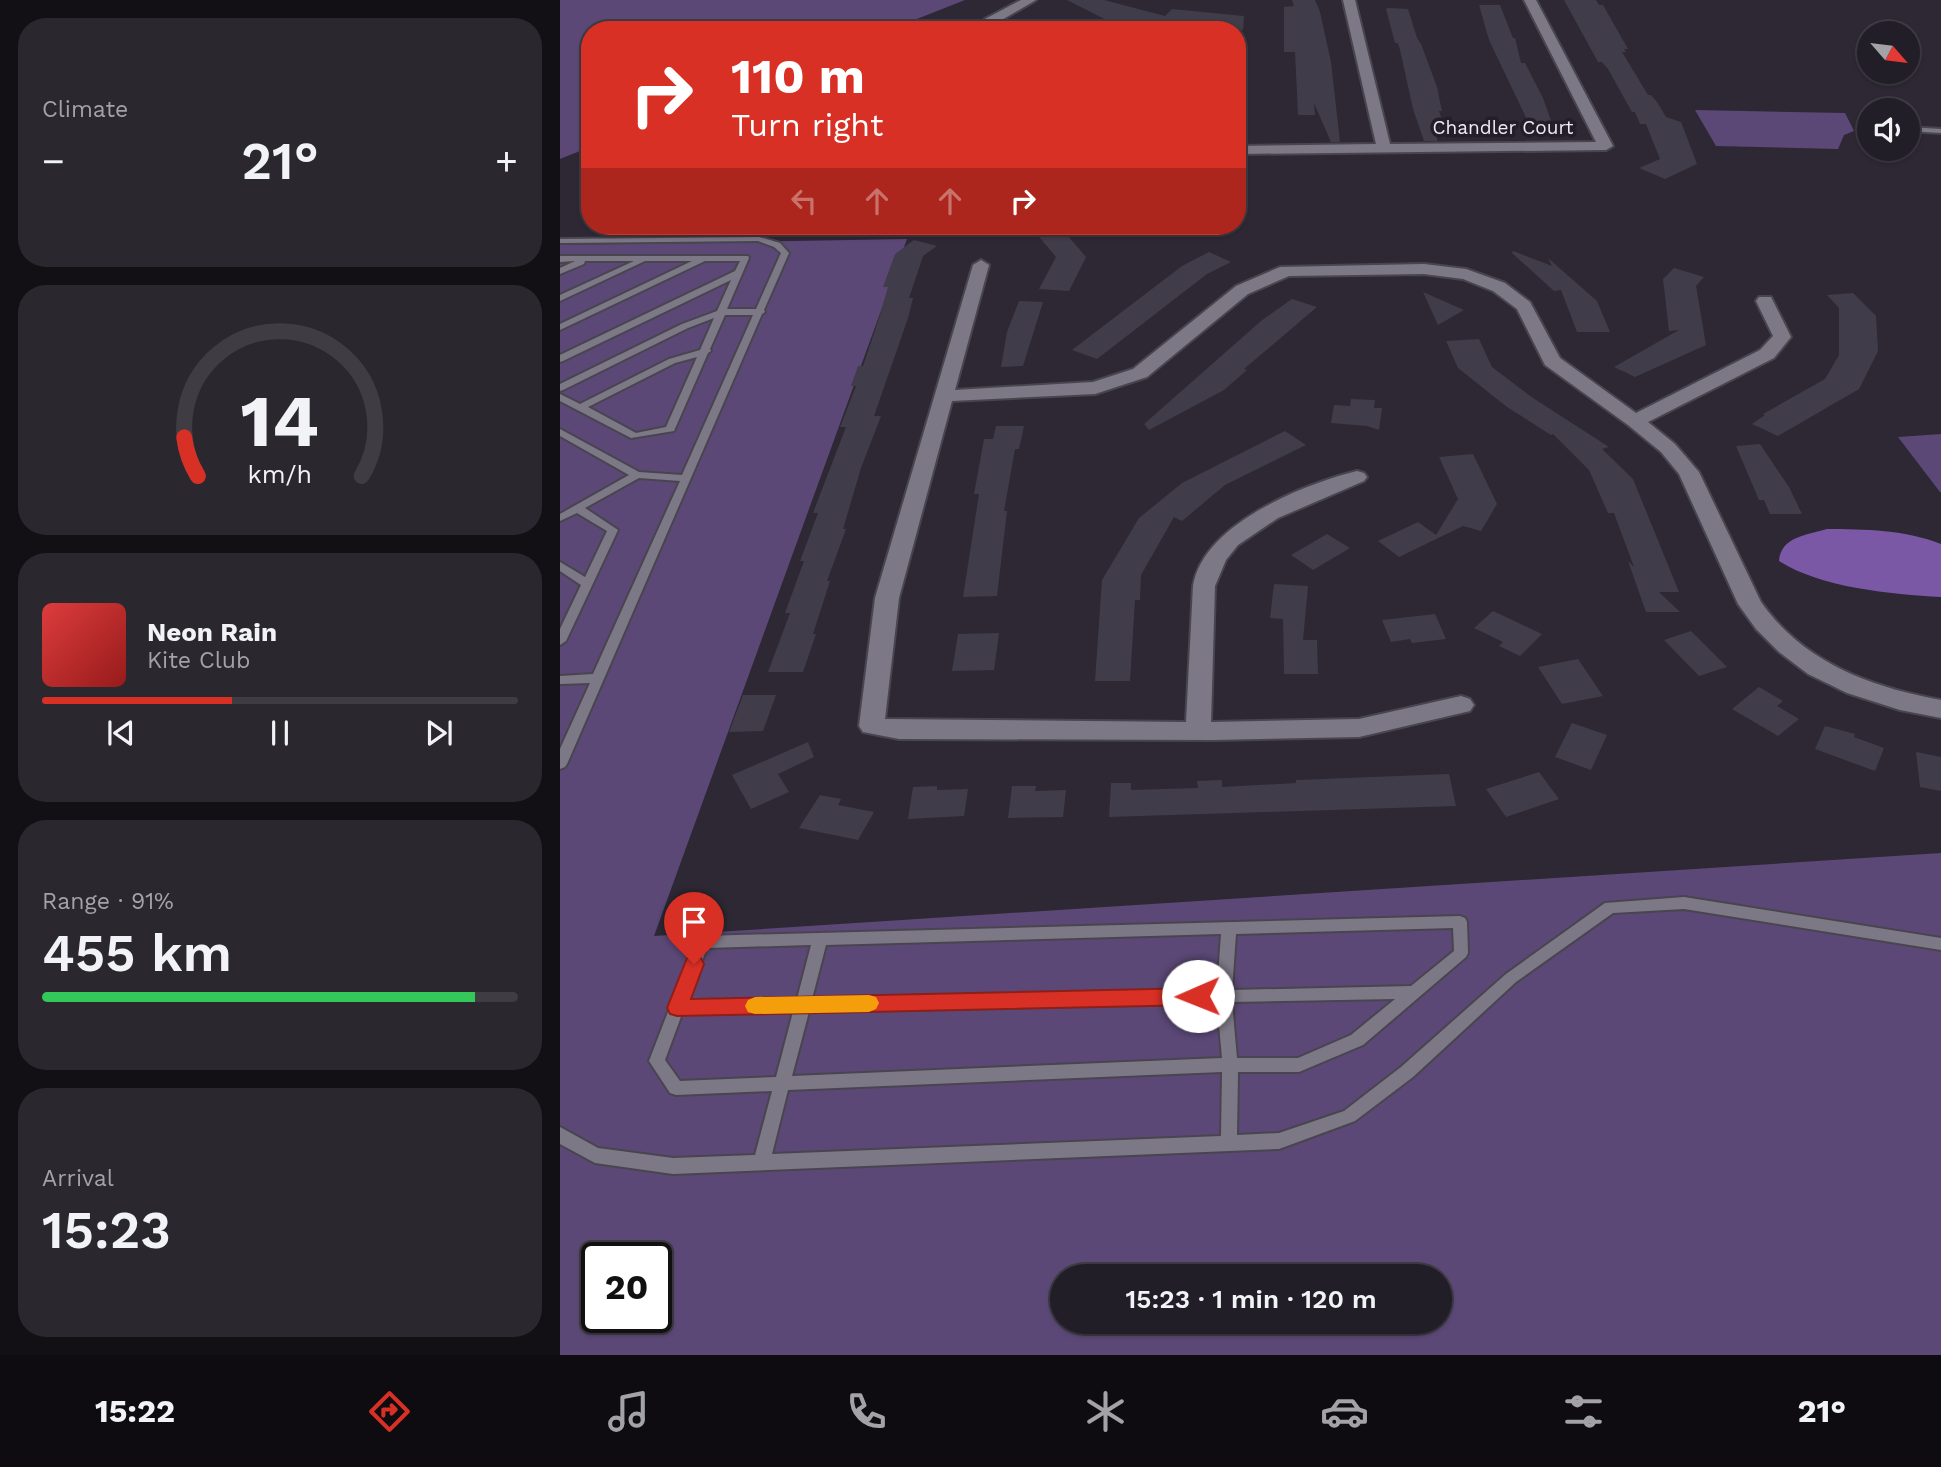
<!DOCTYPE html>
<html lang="en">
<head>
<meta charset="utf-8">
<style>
	body { margin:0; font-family:"Work Sans",sans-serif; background:#2a272f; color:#f1f3f6; height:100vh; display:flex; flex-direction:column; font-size:26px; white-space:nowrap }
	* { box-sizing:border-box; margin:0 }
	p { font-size:23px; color:#a2a2a7 }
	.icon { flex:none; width:38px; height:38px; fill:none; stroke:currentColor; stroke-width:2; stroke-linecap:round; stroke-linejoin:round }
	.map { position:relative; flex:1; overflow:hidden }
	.side { display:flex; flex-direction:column; gap:18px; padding:18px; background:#131015; width:560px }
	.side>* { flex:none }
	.top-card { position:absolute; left:21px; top:21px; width:665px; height:214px; border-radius:28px; box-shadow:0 2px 5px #0004,0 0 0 2px #3f3c44; background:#d93025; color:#fff; overflow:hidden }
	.needle { width:46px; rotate:118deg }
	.buttons { position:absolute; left:1297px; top:21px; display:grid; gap:14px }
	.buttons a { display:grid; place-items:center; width:63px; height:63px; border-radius:50%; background:#221e27; box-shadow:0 2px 5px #0004,0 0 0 2px #3f3c44; font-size:35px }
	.speed { position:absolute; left:21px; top:1242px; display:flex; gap:14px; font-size:35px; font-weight:700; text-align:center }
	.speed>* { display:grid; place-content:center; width:91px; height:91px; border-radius:50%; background:#221e27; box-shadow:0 2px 5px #0004,0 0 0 2px #3f3c44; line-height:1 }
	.speed .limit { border:4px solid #111; border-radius:10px; background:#fff; color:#111 }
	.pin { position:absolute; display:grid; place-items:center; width:60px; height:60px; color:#fff; margin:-72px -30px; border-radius:50% 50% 50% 0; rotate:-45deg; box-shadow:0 0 7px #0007 }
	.pin .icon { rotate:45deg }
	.me { position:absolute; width:77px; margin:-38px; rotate:269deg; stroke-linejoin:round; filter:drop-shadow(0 0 5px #0008) }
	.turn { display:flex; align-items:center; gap:24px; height:147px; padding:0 35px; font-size:32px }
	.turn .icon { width:91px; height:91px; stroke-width:2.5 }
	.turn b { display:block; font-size:49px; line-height:60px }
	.lanes { display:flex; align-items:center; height:66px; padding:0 35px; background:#0003; justify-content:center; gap:35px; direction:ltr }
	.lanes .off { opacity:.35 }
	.big { font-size:52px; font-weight:600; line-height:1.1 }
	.side .card { flex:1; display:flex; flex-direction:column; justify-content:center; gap:10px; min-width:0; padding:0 24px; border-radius:28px; background:#2a272f }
	.side .dial { align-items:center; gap:0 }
	.dial svg { height:182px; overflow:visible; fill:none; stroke:#3f3c44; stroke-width:7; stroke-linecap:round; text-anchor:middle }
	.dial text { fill:#f1f3f6; stroke:none }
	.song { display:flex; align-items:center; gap:21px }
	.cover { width:84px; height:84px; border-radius:10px; background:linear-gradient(135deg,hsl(0 70% 55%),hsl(0 70% 35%)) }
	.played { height:7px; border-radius:4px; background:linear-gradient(90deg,#d93025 40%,#3f3c44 40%) }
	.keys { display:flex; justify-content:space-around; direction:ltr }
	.heat { display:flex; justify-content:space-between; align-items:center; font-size:38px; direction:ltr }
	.charge { height:10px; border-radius:5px; background:linear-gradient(90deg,#34c759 91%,#3f3c44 0) }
	.trip { position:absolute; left:490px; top:1264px; width:402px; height:70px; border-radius:35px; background:#221e27; box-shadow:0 2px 5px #0004,0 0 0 2px #3f3c44; font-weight:600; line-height:70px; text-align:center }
	.menu { display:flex; height:112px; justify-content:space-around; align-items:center; background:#0e0c10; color:#a2a2a7 }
	.menu .icon { width:49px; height:49px }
	.menu .current { color:#d93025 }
	.menu b { font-size:32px; color:#f1f3f6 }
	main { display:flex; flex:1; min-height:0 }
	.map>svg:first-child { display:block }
	.green { fill:#5b4876; fill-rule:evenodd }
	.water { fill:#7a58a5 }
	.building { fill:#413c49 }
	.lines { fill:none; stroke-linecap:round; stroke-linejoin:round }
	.service-casing { stroke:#49454f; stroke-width:4 }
	.minor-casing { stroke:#49454f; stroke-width:4 }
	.service { fill:#7d7886; fill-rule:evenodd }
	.minor { fill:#7d7886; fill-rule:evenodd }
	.route { fill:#d93025; stroke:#8d1f18; stroke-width:2 }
	.slow { fill:#f59e0b }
	.labels { text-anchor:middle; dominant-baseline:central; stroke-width:7; stroke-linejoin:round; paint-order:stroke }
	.far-street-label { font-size:19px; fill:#edeaf2; stroke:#231e2a }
</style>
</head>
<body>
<main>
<section class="side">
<div class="card"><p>Climate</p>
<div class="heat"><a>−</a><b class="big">21°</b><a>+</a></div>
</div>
<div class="card dial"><svg viewBox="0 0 100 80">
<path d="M14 69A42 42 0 1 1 86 69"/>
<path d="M14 69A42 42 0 0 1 8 52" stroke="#d93025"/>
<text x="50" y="56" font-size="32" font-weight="700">14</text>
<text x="50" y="72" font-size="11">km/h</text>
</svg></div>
<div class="card">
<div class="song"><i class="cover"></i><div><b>Neon Rain</b><p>Kite Club</p></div></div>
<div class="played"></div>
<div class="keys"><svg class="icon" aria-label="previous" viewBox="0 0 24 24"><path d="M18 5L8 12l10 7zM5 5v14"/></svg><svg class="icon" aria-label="pause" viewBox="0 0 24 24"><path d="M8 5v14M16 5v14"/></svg><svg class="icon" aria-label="next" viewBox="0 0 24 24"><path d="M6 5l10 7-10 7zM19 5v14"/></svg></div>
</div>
<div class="card"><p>Range · 91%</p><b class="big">455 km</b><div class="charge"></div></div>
<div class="card"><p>Arrival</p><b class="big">15:23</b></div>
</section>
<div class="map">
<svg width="1381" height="1355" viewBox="0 0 1381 1355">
	<rect width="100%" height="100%" fill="#2d2834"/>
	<g class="green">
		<polygon points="0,0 405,0 329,30 30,30 30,147 0,159"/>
		<polygon points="1135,110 1285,113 1294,131 1284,135 1278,149 1156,146"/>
		<path d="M347,239L94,936L1381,853V1355H0V245ZM37,1258H96V1318H37ZM502,1276H880V1321H502Z"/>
		<polygon points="1381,434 1381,492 1380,492 1338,437"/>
	</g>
	<path class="water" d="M1267,529C1304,529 1346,530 1381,544V597C1331,594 1261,588 1219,561C1221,536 1248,535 1267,529Z"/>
	<g class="building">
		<polygon points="507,0 544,0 605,16 612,9 684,16 683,30 566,30"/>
		<polygon points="732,0 755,0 760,12 771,62 780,142 771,142 754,103 755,115 738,115 735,52 724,52 724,7 734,6"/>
		<polygon points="1004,0 1036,0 1039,5 1043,5 1068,49 1064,49 1066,52 1062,52 1088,95 1091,95 1097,102 1106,117 1121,122 1137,164 1105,179 1079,168 1100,159 1086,124 1080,124 1075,112 1072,112 1048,69 1042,62 1038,62"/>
		<polygon points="919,5 940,5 953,38 955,38 961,63 965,63 983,98 994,129 972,130 929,40"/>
		<polygon points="828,8 848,9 857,38 861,44 877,87 882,111 879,111 884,126 879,126 880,131 877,131 877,141 864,141 853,109 840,50 838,43 835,43 826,9"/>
		<polygon points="470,226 502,229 526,257 509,291 479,289 496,257"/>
		<polygon points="354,240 377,246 363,256 349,298 353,298 348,318 314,416 321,416 301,468 283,529 286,529 267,581 270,581 253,634 256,634 243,672 208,672 230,613 225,613 244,561 240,561 258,513 253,513 286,427 280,427 296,386 291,386 298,366 303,366 319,318 328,287 323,287 335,254"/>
		<polygon points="953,251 992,266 988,258 1037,301 1050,332 1017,332 1001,290 994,291 952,253"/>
		<polygon points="649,252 671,262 647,274 537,359 512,350 622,266"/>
		<polygon points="1114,268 1144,277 1136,286 1146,345 1075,377 1054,367 1119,330 1109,331 1103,279"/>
		<polygon points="863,292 904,310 878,325"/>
		<polygon points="1293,293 1316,316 1318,351 1299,389 1218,436 1192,424 1205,415 1203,414 1265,379 1279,355 1279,308 1267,295"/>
		<polygon points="732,299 757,307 684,369 687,370 664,390 589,430 584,424 701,321"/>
		<polygon points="459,301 483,302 463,366 441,367 447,332"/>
		<polygon points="919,339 932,367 973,398 1049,447 1042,449 1073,479 1119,592 1099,592 1120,612 1086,612 1068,561 1074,567 1054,513 1048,513 1029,470 993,434 991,435 947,407 898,368 886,341"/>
		<polygon points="791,399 815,400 814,408 822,408 819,430 807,426 771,423 774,405 790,406"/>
		<polygon points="436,426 464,426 459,449 455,449 444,511 447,511 437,596 403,597 419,494 414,494 424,439 433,439"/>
		<polygon points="725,431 746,445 665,485 622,521 614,517 581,575 580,600 575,600 570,681 535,681 542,580 579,518 622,483"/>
		<polygon points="1200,444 1229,487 1242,514 1210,514 1204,500 1199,500 1176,446"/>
		<polygon points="913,454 937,504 921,531 903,526 839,557 818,541 858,522 876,535 898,499 879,457"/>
		<polygon points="767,534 790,548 753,570 731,555"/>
		<polygon points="714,584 748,586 743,640 757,640 758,674 724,674 723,619 710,618"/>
		<polygon points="933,611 982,634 960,656 939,646 943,642 914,628"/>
		<polygon points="875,614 886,639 852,643 850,639 831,642 822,620"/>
		<polygon points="1131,631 1167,667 1139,676 1104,640"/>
		<polygon points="439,633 434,670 392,671 398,634"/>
		<polygon points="1018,659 1043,696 1002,704 978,667"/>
		<polygon points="1199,687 1223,701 1217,706 1239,719 1218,736 1172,709"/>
		<polygon points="183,695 216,695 203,731 169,732"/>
		<polygon points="1012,723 1047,735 1031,770 995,757"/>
		<polygon points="1265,726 1295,734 1294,737 1324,748 1315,771 1255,749"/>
		<polygon points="248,742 254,757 218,774 229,792 191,809 172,775"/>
		<polygon points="1356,752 1381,757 1381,791 1360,787"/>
		<polygon points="979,772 999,799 946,817 926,789"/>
		<polygon points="889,774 896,806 549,817 551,783 571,783 571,790 638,788 637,781 662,780 662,787 736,783 736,780"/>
		<polygon points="377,786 377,790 408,789 404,816 348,819 353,787"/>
		<polygon points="452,786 476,786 475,791 506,790 503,817 448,818"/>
		<polygon points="260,795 281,799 278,805 314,812 298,840 239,828"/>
	</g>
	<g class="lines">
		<defs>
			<g id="service">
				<polygon points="1348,127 1381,129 1381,133 1348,131"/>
				<path d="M199,237L220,243L229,253L204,310L205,312L202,314L7,764L5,767L0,769V749L30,683L0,684V676L33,674L120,481L79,478L25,508L58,530L6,641L0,645V629L21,585L0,571V562L25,577L47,531L17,513L0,521V514L69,475L0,436V429L79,472L122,475L193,315H165L150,349L151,351L148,353L114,431L71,438L0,401V394L20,404L109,359L140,350L154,318L128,328L3,390L0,391V384L122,324L157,311L171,280L3,361L0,362V355L175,271L180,261H145L0,330V324L132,261H85L0,301V295L74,261H25L24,264L0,274V268L15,261L0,262V256H188L189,258L167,309H196L221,253L214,247L198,241L0,243V239ZM137,357L106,427L76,433L28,407L115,363Z"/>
				<path d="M1124,897L1381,938V950L1124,909L1053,913L956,982L853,1077L795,1121L719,1149L113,1174L35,1163L0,1144V1127L38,1148L113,1158L195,1155L212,1091L116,1095L110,1093L89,1061L135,942L137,938L142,936L900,916L905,918L907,922L908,953L906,957L803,1045L739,1072H678L677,1135L719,1133L784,1111L841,1067L946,974L1045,903ZM893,928L894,951L851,986L672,990L676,934ZM661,934L657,990L252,999L266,945ZM251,945L237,999L127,1001L147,948ZM835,999L791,1035L738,1058H677L672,1002ZM657,1003L662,1058L232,1076L249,1012ZM233,1012L216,1077L120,1081L105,1060L122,1014ZM662,1072L661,1136L212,1154L228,1090Z"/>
			</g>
			<g id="minor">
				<polygon points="461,0 476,0 433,25 430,30 417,30 425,19"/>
				<polygon points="783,0 795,0 830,144 1036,142 964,0 976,0 1053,146 1046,150 677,154 677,146 816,144"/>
				<path d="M421,260L429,265L395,390L533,382L573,369L676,286L720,267L864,264L906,269L945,283L970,302L1000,358L1076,413L1200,350L1213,336L1196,301L1199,297H1211L1231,337L1214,358L1088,422L1115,444L1139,472L1201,602C1244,663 1311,687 1381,700V718L1340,710L1287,693L1248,674L1219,652L1196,629L1178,604L1119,474L1101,452L1068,425L985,365L957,309L933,291L903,279L864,274L729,276L688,294L587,377L535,394L392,401L339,598L325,719L626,722L633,586C643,524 744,484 797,471L804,473L807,477L804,481L718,518L678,545L666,560L655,586L651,722L799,719L901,696L910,699L914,705L910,711L799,737L653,740L339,739L303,732L299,726L315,598L413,265Z"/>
			</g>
		</defs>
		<use href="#service" class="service-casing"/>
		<use href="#minor" class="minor-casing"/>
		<use href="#service" class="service"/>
		<use href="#minor" class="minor"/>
	</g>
	<polygon class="route" points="134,956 141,958 144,964 131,999 638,988 644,991 647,996 644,1002 638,1005 117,1016 110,1014 107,1008 127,958"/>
	<polygon class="slow" points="309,995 316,997 319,1003 316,1009 309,1012 195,1014 188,1012 185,1006 188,1000 195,997"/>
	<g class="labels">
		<g class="far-street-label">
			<text x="943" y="127">Chandler Court</text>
		</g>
	</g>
</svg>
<div class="buttons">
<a><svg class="needle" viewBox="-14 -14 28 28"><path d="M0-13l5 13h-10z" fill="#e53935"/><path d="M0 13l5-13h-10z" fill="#a2a2a7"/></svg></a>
<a><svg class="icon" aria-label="sound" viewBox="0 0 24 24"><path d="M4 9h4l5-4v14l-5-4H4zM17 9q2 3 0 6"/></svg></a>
</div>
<div class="speed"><div class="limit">20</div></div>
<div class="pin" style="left:134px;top:964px;background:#d93025"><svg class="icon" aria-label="arrive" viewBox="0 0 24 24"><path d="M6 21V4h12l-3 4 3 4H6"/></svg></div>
<svg class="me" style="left:638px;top:996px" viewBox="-20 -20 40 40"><circle r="19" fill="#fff"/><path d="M0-13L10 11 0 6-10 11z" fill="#d93025"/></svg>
<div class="trip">15:23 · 1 min · 120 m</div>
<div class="top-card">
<div class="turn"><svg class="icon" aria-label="right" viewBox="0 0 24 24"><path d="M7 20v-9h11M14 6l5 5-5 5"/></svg><div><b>110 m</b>Turn right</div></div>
<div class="lanes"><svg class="icon off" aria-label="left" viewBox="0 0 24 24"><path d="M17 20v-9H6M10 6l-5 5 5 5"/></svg><svg class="icon off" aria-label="ahead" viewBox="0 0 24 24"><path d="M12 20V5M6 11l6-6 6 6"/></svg><svg class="icon off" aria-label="ahead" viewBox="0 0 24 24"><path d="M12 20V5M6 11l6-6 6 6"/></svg><svg class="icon" aria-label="right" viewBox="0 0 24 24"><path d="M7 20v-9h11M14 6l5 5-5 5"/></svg></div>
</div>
</div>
</main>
<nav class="menu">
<b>15:22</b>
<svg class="icon current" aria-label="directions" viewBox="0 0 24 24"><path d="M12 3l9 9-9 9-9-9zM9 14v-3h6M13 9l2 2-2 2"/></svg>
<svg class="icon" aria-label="music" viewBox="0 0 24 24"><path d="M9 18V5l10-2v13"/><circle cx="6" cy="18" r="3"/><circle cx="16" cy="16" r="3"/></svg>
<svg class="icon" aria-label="phone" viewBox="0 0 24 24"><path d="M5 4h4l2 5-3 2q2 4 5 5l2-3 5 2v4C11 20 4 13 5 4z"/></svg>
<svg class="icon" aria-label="climate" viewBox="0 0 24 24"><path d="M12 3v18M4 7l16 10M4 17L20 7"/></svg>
<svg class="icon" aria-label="car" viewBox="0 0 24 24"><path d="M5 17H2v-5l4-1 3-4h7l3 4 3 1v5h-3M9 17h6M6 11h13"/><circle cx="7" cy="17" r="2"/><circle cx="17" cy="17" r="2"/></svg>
<svg class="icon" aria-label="filters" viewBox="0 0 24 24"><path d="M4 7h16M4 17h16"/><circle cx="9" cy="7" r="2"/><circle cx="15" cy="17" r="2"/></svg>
<b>21°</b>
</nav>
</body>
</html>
